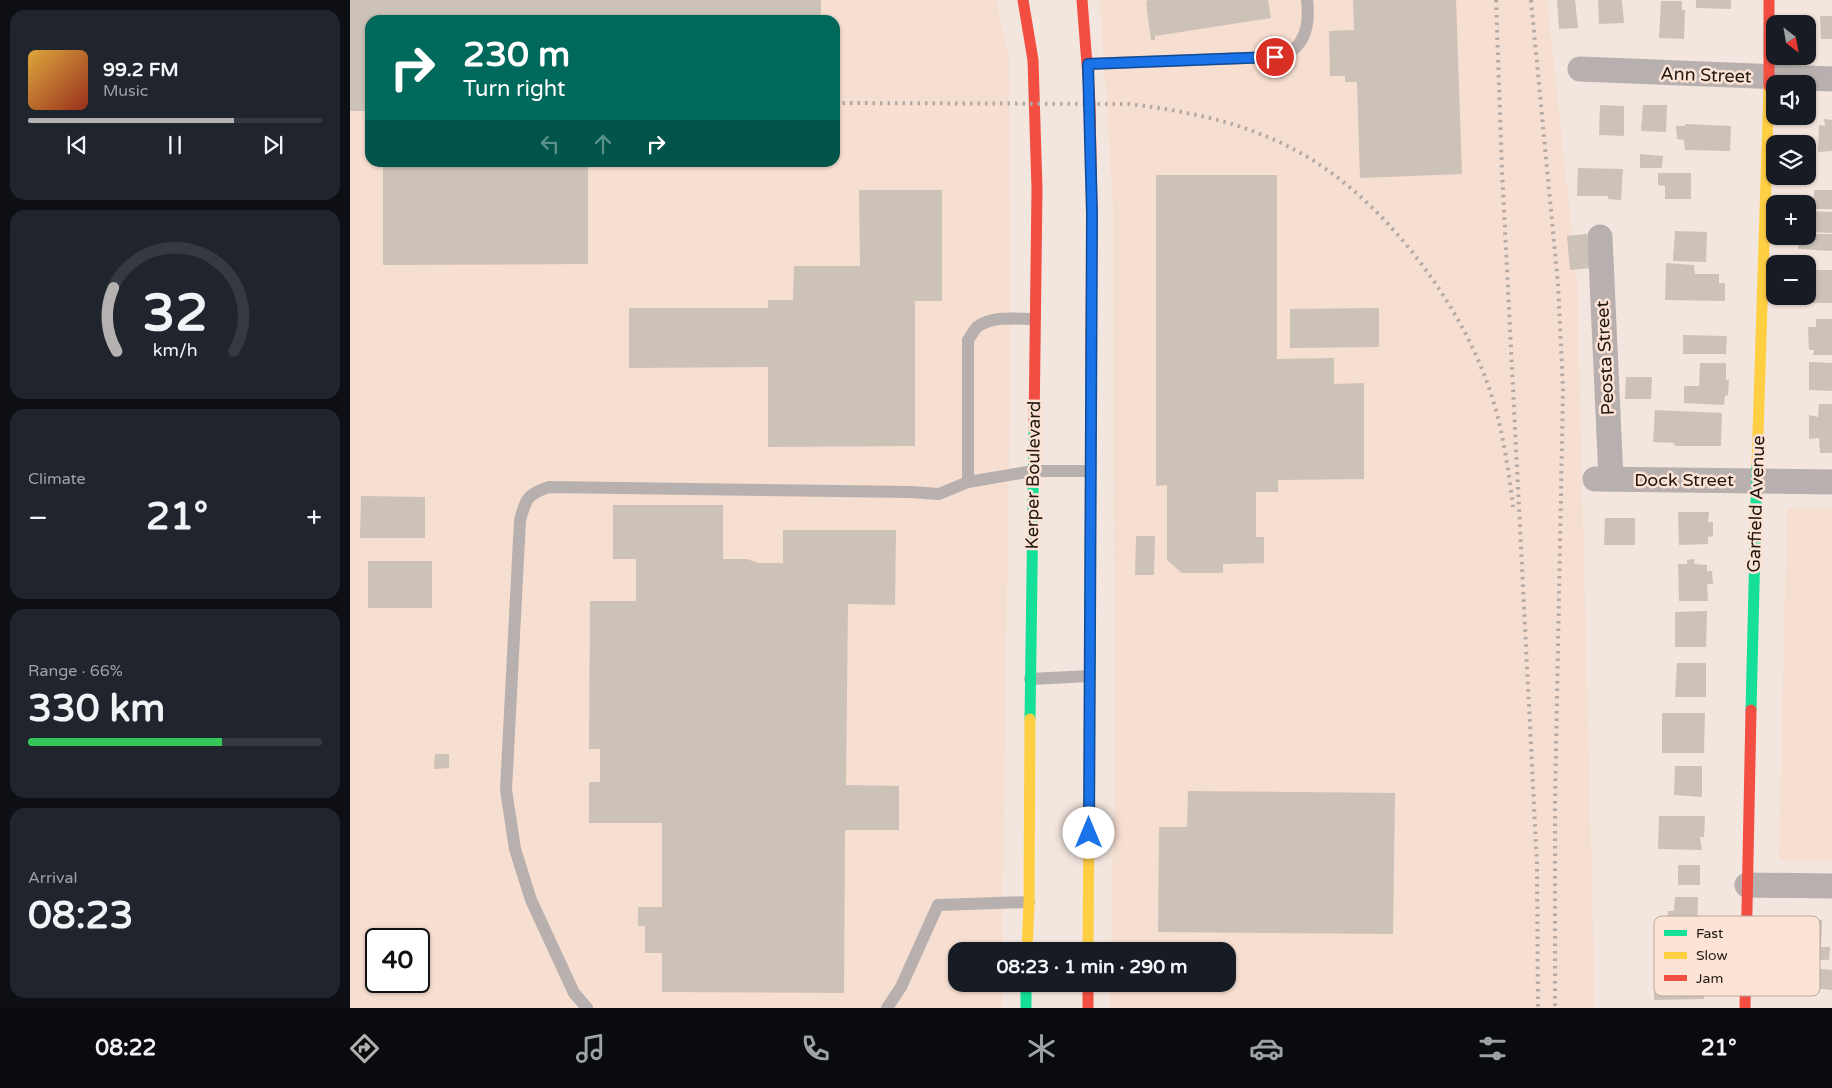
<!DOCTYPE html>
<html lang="en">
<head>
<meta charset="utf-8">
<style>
	body { margin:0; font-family:"Varela Round",sans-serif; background:#20242c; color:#f1f3f6; height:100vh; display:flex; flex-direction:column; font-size:19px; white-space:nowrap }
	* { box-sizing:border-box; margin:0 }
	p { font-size:16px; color:#9ea1a6 }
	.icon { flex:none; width:28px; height:28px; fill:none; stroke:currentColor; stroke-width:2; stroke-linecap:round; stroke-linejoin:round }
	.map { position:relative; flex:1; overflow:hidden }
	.drawer { display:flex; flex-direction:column; gap:10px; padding:10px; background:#0d0f14; width:350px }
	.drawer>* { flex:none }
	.hud { position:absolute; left:15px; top:15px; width:475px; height:152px; border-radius:15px; box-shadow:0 1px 4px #0004; background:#00695c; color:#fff; overflow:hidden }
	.needle { width:32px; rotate:149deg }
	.fabs { position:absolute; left:1416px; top:15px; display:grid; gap:10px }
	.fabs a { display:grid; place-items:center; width:50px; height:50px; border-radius:10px; background:#171b24; box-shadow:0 1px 4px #0004; font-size:25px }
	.speed { position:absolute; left:15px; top:928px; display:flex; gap:10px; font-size:25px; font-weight:700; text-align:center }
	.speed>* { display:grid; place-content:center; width:65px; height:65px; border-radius:50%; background:#171b24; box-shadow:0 1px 4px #0004; line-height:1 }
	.speed .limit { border:2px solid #111; border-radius:8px; background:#fff; color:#111 }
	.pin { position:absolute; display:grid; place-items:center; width:42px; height:42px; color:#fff; margin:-21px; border:2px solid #fff; border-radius:50%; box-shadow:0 1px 5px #0007 }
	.me { position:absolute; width:55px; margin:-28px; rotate:0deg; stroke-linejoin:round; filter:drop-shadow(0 0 4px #0008) }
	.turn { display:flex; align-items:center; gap:18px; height:105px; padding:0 15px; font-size:22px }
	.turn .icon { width:65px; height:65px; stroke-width:2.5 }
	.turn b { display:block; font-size:35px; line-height:42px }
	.lanes { display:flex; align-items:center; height:48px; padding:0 15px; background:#0003; justify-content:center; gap:25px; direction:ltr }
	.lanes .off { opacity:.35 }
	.big { font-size:38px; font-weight:800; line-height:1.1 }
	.drawer .tile { flex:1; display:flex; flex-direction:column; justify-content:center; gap:8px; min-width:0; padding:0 18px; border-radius:15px; background:#20242c }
	.drawer .dial { align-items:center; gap:0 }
	.dial svg { height:130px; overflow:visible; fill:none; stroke:#363941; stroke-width:7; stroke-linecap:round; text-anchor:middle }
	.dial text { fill:#f1f3f6; stroke:none }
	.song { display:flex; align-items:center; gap:15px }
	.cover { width:60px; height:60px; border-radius:8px; background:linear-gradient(135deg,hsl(40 70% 55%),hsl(10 70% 35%)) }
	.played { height:5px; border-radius:2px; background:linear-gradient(90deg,#b4b1b0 70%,#363941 70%) }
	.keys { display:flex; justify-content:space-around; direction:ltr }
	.heat { display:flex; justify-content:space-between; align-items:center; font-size:28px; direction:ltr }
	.charge { height:8px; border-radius:4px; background:linear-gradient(90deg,#34c759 66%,#363941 0) }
	.trip { position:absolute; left:598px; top:942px; width:288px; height:50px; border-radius:15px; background:#171b24; box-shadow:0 1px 4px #0004; font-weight:800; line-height:50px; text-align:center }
	.tabs { display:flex; height:80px; justify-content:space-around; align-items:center; background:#090b0e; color:#9ea1a6 }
	.tabs .icon { width:35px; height:35px }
	.tabs .on { color:#b4b1b0 }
	.tabs b { font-size:22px; color:#f1f3f6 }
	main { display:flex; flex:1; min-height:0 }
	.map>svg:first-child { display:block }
	.built { fill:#f6ded0; fill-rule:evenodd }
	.building { fill:#ccc2b8 }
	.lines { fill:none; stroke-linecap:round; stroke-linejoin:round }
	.lane { stroke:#b8b0ae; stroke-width:12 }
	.street { stroke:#b8b0ae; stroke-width:25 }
	.fast { stroke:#16e098; stroke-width:11 }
	.slow { stroke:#ffcf43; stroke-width:11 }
	.jam { stroke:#f24e42; stroke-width:11 }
	.rail { stroke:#b3aaa7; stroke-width:4; stroke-dasharray:2.5 5; stroke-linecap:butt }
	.route-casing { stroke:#114b97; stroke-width:12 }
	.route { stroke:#1a73e8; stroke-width:9 }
	.labels { text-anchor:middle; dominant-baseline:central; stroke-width:5; stroke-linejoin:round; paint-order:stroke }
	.street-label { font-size:18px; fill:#211813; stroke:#fce3d5 }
	.key { fill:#fce3d5; stroke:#baa69b; stroke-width:1 }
	.key-label { font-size:14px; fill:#211813 }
</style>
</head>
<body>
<main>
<section class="drawer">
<div class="tile">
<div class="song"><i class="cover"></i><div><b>99.2 FM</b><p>Music</p></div></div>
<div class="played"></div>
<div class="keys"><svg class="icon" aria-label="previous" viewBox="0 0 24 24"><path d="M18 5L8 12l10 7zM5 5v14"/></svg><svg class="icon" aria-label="pause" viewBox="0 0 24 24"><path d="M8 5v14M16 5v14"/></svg><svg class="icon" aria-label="next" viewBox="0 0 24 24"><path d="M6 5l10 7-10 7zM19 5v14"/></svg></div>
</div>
<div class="tile dial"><svg viewBox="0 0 100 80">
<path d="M14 69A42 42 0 1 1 86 69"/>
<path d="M14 69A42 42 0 0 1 12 30" stroke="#b4b1b0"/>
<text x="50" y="56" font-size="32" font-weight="700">32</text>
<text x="50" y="72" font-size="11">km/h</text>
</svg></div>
<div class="tile"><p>Climate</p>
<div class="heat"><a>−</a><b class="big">21°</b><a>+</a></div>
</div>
<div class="tile"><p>Range · 66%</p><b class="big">330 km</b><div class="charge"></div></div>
<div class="tile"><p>Arrival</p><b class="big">08:23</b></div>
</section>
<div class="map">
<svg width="1482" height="1008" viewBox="0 0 1482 1008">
	<rect width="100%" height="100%" fill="#f3e6de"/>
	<g class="built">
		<path d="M0,0H646L659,55L660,381L652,951H606V984H652V1008H0ZM20,20H485V162H20ZM26,939H69V981H26Z"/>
		<polygon points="750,0 1197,0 1227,280 1245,1008 760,1008 761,984 876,984 876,951 761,951 764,809 763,205"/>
		<polygon points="1437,508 1482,509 1482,861 1429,860"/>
	</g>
	<g class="building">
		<polygon points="0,0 471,0 471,20 20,20 20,111 0,111"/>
		<polygon points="798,0 918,0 921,18 805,36 805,40 801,40 796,2"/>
		<polygon points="1003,0 1106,0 1112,174 1010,178 1007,82 995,82 995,76 980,76 979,31 1004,30"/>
		<polygon points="1207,0 1225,0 1228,28 1209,29"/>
		<polygon points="1248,0 1272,0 1274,23 1249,24"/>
		<polygon points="1346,0 1381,0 1381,9 1346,8"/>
		<polygon points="1311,1 1332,1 1332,10 1335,10 1334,39 1309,38"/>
		<polygon points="1470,16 1482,16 1482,39 1471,39"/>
		<polygon points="1250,105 1274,106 1274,136 1249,135"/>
		<polygon points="1293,105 1317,105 1316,132 1291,131"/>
		<polygon points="1474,119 1482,120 1482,151 1468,152 1469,125 1475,126"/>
		<polygon points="1335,124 1381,126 1380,151 1335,150 1334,140 1327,139 1326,126 1335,126"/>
		<polygon points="1290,154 1313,156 1312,168 1290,168"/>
		<polygon points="33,164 238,164 238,264 33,265"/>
		<polygon points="1228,168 1273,169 1271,200 1258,199 1258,196 1227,196"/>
		<polygon points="1308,173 1341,173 1341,199 1315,199 1315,186 1308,185"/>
		<polygon points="806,175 927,175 927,359 984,358 984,384 1014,383 1014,479 928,480 928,492 906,492 906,537 914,537 914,563 873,564 873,573 832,573 817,560 817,485 806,486"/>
		<polygon points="509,190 592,190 592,301 565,301 565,446 418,447 418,367 279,368 279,308 418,308 418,300 443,300 444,266 510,266"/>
		<rect x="1464" y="190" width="18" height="19"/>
		<polygon points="1458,211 1482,212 1482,233 1458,232"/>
		<polygon points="1325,231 1357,232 1356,262 1323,261"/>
		<polygon points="1237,234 1241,268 1220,270 1217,236"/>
		<polygon points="1458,234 1482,234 1482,251 1448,249 1449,236 1458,236"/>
		<polygon points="1316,263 1344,265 1345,274 1369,274 1369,283 1375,283 1375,301 1315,300"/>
		<polygon points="1459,270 1482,270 1482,303 1458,303"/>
		<polygon points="1029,308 1029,347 940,348 940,309"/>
		<polygon points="1466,319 1482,319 1482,355 1463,355 1464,350 1459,350 1458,327 1466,327"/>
		<polygon points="1333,335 1377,336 1376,354 1333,354"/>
		<polygon points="1459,362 1482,363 1482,391 1459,390"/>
		<polygon points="1350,363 1376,363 1376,380 1379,379 1378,395 1375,396 1374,405 1334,403 1334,386 1349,386"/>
		<polygon points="1276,377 1302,377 1301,399 1275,399"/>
		<polygon points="1469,404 1482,404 1482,453 1470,453 1469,438 1459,439 1459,415 1468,417"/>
		<polygon points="1305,410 1372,413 1371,446 1325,446 1324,443 1303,442"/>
		<polygon points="11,496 75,497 75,538 10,538"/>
		<polygon points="263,505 373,505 373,559 397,559 408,563 433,563 433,530 546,530 545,605 498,604 496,785 549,786 549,830 495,830 494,993 312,992 312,953 295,953 295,926 288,926 288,907 312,907 312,823 239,823 239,782 250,782 250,749 239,749 240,601 286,601 286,559 263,559"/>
		<polygon points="1328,512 1359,512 1358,522 1363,522 1363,536 1358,537 1358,544 1329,545"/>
		<polygon points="1255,518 1285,518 1285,545 1254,545"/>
		<polygon points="786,536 805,536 804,575 785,575"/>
		<polygon points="1345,559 1344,564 1357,565 1357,571 1362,571 1363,584 1357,584 1358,601 1329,601 1328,564 1337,564 1337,560"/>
		<rect x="18" y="561" width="64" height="47"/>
		<polygon points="1357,611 1356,647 1325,647 1325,612"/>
		<polygon points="1327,663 1356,663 1356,697 1325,697"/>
		<polygon points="1312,713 1355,713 1354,753 1312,753"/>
		<polygon points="85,754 99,754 99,768 84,769"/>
		<polygon points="1325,766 1352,766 1352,797 1324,795"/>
		<polygon points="838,791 1045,793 1043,934 808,932 809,827 837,827"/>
		<polygon points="1309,816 1355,816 1354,837 1350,837 1352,850 1308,849"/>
		<rect x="1328" y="865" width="22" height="20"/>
		<polygon points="1325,897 1348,897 1347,928 1354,929 1354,956 1324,956 1324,930 1316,929 1318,911 1324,911"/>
		<polygon points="1448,920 1472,920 1471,947 1480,947 1479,960 1448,959"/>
		<polygon points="1344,962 1344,969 1355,970 1355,981 1358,981 1359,988 1354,989 1354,999 1304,1000 1304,981 1328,982 1328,968 1330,969 1330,963"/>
		<polygon points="1452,967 1482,970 1482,990 1451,987"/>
	</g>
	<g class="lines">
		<g class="lane">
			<path d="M738,64L925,57C931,55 939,53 944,49C958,37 959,17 957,0"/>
			<path d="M618,482V340C621,336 624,330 627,327C643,315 666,319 685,319"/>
			<polyline points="680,679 740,676"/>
			<path d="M237,1008L224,993L181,900L165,849L156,790L170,520C176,499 177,494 199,487L561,492L589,494L618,482L683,471H741"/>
			<polyline points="537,1008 551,987 588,905 679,902"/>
		</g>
		<g class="street">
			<polyline points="1230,69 1482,79"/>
			<polyline points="1250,237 1261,479"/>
			<polyline points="1245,479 1482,482"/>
			<polyline points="1397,885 1482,886"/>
		</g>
		<g class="fast">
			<polyline points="740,671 741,359"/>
			<polyline points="1401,710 1407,465"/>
			<polyline points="680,719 684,429"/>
			<polyline points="676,984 676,1008"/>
		</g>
		<g class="slow">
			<polyline points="1407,465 1419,86"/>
			<polyline points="677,951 679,902 680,719"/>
			<polyline points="738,951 740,671"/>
		</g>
		<g class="jam">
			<polyline points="673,0 683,60 687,189 684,429"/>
			<polyline points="732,0 740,103 742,214 741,359"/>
			<polyline points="1419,86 1419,0"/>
			<polyline points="738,984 738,1008"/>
			<polyline points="1395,1008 1401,710"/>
		</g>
		<g class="rail">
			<polyline points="1146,0 1152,170 1187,865 1188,1008"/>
			<polyline points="1181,0 1208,284 1213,389 1205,802 1205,1008"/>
			<path d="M485,103L779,104C837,111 893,122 945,150C1029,194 1107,297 1138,385C1152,424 1158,466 1163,507"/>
		</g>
	</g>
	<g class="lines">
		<defs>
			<polyline id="route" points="739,833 742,214 738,64 925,57"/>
		</defs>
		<use href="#route" class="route-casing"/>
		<use href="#route" class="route"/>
	</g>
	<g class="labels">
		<g class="street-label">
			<text transform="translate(1356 75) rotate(2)">Ann Street</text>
			<text transform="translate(1255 358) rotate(-93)">Peosta Street</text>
			<text transform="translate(683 475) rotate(-89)">Kerper Boulevard</text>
			<text x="1334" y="480">Dock Street</text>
			<text transform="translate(1406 504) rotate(-88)">Garfield Avenue</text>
		</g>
	</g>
	<rect x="1304" y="916" width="166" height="80" rx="8" class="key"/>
	<rect x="1314" y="930" width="23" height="6" fill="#16e098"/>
	<rect x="1314" y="952" width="23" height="7" fill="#ffcf43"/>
	<rect x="1314" y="975" width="23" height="6" fill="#f24e42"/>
	<g class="key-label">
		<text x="1346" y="938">Fast</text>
		<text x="1346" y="960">Slow</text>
		<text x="1346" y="983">Jam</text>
	</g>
</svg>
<div class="fabs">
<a><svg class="needle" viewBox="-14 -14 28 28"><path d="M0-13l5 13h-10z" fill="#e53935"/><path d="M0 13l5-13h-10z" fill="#9ea1a6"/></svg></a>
<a><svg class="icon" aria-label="sound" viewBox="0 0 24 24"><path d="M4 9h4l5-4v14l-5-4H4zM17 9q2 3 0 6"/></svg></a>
<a><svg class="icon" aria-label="layers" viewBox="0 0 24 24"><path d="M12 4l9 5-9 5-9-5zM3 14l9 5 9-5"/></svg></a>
<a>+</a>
<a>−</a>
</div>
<div class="speed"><div class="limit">40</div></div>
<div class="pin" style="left:925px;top:57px;background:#d93025"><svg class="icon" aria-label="arrive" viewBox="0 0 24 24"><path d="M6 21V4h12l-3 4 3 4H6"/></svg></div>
<svg class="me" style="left:739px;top:833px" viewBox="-20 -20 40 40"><circle r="19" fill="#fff"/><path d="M0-13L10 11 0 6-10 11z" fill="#1a73e8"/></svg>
<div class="trip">08:23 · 1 min · 290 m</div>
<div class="hud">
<div class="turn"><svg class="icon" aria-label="right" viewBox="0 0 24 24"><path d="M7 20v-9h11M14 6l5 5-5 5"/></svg><div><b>230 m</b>Turn right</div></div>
<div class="lanes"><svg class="icon off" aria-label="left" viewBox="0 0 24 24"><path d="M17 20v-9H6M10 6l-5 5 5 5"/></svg><svg class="icon off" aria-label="ahead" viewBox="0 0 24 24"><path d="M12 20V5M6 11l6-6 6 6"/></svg><svg class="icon" aria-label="right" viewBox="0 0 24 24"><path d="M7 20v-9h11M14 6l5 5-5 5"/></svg></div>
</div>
</div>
</main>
<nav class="tabs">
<b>08:22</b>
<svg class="icon on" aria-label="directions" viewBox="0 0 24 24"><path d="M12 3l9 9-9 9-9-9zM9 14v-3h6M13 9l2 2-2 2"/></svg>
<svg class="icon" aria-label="music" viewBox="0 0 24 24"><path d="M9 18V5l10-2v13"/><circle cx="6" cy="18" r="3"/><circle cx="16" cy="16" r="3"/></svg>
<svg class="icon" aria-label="phone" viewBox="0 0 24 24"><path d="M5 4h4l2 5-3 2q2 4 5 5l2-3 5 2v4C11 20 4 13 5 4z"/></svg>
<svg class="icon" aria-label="climate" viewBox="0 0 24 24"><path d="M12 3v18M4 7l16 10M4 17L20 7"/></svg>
<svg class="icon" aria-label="car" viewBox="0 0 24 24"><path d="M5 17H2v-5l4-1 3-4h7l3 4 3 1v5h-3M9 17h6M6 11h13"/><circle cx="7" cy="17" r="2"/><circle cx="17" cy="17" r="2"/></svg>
<svg class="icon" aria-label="filters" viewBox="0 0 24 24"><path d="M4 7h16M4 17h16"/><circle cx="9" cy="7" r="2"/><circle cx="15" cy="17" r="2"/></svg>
<b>21°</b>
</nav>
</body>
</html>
